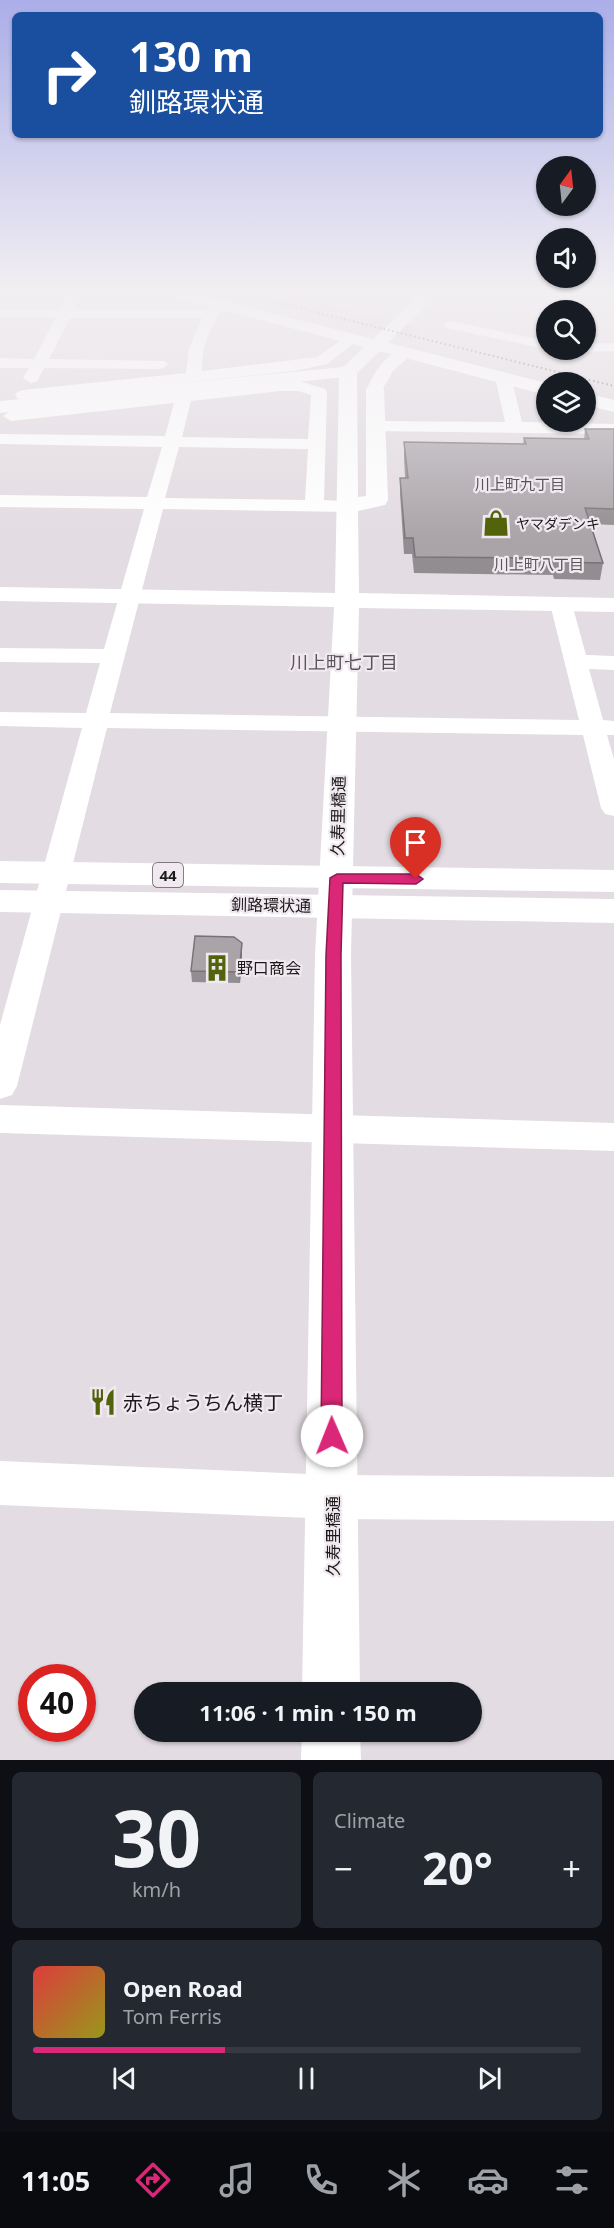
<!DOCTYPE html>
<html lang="en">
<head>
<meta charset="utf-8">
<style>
	body { margin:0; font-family:"Noto Sans","Noto Sans JP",sans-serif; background:#242831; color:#f1f3f6; height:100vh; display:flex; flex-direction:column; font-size:22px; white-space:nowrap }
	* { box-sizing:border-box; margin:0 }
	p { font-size:20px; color:#9ea1a6 }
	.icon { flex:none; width:33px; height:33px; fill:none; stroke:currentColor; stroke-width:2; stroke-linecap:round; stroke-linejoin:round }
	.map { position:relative; height:1760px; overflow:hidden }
	.side { display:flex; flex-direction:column; gap:12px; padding:12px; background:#0d0f14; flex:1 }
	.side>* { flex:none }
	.banner { position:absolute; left:12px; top:12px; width:591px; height:126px; border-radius:9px; box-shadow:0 2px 4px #0004; background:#1a4fa0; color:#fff; overflow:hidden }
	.needle { width:39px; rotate:15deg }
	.buttons { position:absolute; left:536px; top:156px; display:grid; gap:12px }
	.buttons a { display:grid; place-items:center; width:60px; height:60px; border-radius:50%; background:#171b24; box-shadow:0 2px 4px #0004; font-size:30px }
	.speed { position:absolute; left:18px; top:1664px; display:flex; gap:12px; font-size:30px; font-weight:700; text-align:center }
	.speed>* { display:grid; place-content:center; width:78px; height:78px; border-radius:50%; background:#171b24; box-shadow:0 2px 4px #0004; line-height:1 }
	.speed .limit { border:9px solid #d22; background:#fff; color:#111 }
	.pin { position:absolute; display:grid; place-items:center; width:51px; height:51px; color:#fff; margin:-62px -26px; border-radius:50% 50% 50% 0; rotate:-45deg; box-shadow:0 0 6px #0007 }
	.pin .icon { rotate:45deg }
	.me { position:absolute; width:66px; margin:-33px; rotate:359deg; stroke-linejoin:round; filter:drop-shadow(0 0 4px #0008) }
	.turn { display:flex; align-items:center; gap:21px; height:126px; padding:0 18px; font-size:27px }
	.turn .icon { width:78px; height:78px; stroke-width:2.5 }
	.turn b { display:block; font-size:42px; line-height:51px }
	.big { font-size:45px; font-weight:700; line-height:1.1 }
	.side .tile { flex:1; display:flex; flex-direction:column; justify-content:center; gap:9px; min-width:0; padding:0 21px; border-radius:9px; background:#242831 }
	.side .dial { align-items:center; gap:0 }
	.dial b { font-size:78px; line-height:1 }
	.song { display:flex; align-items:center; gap:18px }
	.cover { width:72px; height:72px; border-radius:9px; background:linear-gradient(135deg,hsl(0 70% 55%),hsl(60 70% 35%)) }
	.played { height:6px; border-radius:3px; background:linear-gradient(90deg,#db2777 35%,#363941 35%) }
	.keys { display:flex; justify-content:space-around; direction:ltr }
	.heat { display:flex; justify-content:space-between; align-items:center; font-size:33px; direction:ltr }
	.side .tiles { flex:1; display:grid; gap:12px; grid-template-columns:1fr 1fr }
	.tile:last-child { grid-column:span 2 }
	.trip { position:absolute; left:134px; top:1682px; width:348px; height:60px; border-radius:30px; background:#171b24; box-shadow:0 2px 4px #0004; font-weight:700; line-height:60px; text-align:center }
	.tab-bar { display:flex; height:96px; justify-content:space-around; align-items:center; background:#090b0e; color:#9ea1a6 }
	.tab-bar .icon { width:42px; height:42px }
	.tab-bar .current { color:#db2777 }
	.tab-bar b { font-size:27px; color:#f1f3f6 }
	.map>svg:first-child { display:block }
	.built { fill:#ddd0db }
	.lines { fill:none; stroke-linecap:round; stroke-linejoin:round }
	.minor { fill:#fff; fill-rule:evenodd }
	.tertiary { fill:#fff; fill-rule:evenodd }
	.primary { fill:#fff; fill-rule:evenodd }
	.trunk { fill:#fff; fill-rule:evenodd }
	.rail { stroke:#817c80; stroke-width:2; stroke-dasharray:1.5 3; stroke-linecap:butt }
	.wall { fill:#928d91 }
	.shaded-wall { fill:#777376 }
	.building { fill:#aaa4a9; stroke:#777376; stroke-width:1.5 }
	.route { fill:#db2777; stroke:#8e194d; stroke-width:1.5 }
	.labels { text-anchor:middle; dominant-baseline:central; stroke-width:4.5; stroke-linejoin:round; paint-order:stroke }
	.far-poi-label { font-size:14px; fill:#1c191b; stroke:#f0e9ef; text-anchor:start }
	.far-neighbourhood-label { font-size:15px; fill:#5a5459; stroke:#f0e9ef }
	.shield { fill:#f0e9ef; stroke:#5c575b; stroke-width:1.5 }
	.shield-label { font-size:15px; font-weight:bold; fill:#1c191b }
	.street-label { font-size:16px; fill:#1c191b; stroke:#f0e9ef }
	.poi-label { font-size:16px; fill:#1c191b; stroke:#f0e9ef; text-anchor:start }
	.neighbourhood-label { font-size:18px; fill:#5a5459; stroke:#f0e9ef }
	.near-poi-label { font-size:20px; fill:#1c191b; stroke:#f0e9ef; text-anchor:start }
</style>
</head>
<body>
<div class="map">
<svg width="614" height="1760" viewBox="0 0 614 1760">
	<rect width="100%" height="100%" fill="#e3dce2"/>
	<polygon class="built" points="218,292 276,292 421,328 411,340"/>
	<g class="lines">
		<g class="minor">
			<path d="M69,292H83L74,309L207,310L214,301H224L226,304C211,324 201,346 202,371L317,357L347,336L352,335L359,339L327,364L294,371L23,400L17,398L15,395L17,392L23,390L186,373L189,348L202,318H70L49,359L165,361L168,364L165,367L160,369L44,368L37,381L31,383L23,378L29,368H0V358L34,359L56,317H0V309H60Z"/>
			<polygon points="451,321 546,341 546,349 446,328 444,325 446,322"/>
			<polygon points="614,343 614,351 585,352 579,350 585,350 585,344"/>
			<path d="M406,348L413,352L411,355L393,371L381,392H369L367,389C374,372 387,352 406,348Z"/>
			<polygon points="503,372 511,377 522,422 614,424 614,434 376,431 368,426 376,421 505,422 495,377"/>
			<path d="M280,381H299L325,389L327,392L324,500L356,502L358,506L356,510L349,512L163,509L110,713L579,720L550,604L553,599L561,598L569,599L572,604L586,655L614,656V670L589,669L603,720L614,721V735H607L614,759V816L605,814L601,808L583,735L107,728L17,1086L12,1095L0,1099V1025L82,728L0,726V712L86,713L100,663L0,662V648L104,649L144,509L0,507V495L147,497L162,447L0,444V434L165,436L174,403L11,421L3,416L11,411ZM280,391H298L311,395L308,439L182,437L191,401ZM179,447L308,449L305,500L165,498Z"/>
			<polygon points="0,1105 614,1123 614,1151 0,1133"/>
			<polygon points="0,1461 334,1475 614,1477 614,1521 334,1519 0,1505"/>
		</g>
		<g class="tertiary">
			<polygon points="162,292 189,292 546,383 546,395 165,295"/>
			<polygon points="348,367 354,368 357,372 358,497 366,496 366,389 369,385 381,385 384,389 388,500 385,505 358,511 359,593 614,598 614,612 359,608 351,955 360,1692 302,1692 315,955 334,607 0,601 0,587 335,593 339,372 342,368"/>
			<polygon points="585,393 614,400 614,412 585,405"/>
			<polygon points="302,1731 360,1731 361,1760 301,1760"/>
		</g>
		<polygon class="primary" points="423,292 440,292 354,376 0,413 0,401 343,367"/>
		<g class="trunk">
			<polygon points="0,861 614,870 614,892 0,883"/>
			<polygon points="0,890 614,899 614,923 0,912"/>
		</g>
		<polyline class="rail" points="235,292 614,386"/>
	</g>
	<g class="wall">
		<polygon points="585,429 614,429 614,525 591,524 603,563 600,580 554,579 553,575 414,573 412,554 404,554 400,494 400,478 405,478 404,458 404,442 523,444 524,438 584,439"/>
		<polygon points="242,943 242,954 240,983 192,982 191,971"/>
	</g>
	<polygon class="shaded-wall" points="242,943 242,954 240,983 239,972"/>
	<g class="building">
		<polygon points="585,429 614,429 614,509 585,508 603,563 556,562 555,558 415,557 413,538 405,538 400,478 408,478 404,442 526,444 524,438 589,439"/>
		<polygon points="195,936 234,937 242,943 239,972 191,971"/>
	</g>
	<linearGradient id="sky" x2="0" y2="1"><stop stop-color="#abaee8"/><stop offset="0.54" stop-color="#f2eff2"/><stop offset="1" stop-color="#f2eff2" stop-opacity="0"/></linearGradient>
	<rect width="614" height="539" fill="url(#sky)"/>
	<polygon class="route" points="337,874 416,874 423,879 416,884 343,883 341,955 342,1436 339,1443 332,1446 324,1443 321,1436 326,955 330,878"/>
	<defs>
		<symbol id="shop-bare" viewBox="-9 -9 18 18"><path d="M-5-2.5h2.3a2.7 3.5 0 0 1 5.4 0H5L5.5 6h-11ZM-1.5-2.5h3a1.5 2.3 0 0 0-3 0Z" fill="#52630b" stroke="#f0e9ef" stroke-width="2.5" paint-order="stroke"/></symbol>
		<symbol id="building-bare" viewBox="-9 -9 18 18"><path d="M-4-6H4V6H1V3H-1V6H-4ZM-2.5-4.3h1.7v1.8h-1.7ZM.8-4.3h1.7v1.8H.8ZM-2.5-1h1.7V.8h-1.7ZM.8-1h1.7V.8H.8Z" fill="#52630b" stroke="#f0e9ef" stroke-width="2.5" paint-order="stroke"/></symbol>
		<symbol id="restaurant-bare" viewBox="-9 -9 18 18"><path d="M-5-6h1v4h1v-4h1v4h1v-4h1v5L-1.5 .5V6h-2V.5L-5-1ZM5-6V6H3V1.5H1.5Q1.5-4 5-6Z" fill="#52630b" stroke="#f0e9ef" stroke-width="2.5" paint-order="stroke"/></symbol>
	</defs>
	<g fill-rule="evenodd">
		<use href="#shop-bare" x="477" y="504" width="38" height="38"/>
		<use href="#building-bare" x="198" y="949" width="38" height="38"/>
		<use href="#restaurant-bare" x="84" y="1383" width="38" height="38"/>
	</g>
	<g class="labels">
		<g class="far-poi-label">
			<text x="516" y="523">ヤマダデンキ</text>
		</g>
		<g class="far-neighbourhood-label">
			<text x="520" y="484">川上町九丁目</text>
			<text x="539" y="564">川上町八丁目</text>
		</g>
		<rect class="shield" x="153" y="863" width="30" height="24" rx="4.5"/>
		<g class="shield-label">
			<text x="168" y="875">44</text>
		</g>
		<g class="street-label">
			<text transform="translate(338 816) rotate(-89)">久寿里橋通</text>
			<text transform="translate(271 905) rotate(1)">釧路環状通</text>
			<text transform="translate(333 1536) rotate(-90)">久寿里橋通</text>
		</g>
		<g class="poi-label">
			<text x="237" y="968">野口商会</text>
		</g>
		<g class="neighbourhood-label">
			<text x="344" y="662">川上町七丁目</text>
		</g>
		<g class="near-poi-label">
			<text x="123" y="1402">赤ちょうちん横丁</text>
		</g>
	</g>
</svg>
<div class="buttons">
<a><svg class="needle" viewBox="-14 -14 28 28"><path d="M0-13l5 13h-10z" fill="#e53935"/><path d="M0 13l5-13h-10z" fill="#9ea1a6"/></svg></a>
<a><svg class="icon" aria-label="sound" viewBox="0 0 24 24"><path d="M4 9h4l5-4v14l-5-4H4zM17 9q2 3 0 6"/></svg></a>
<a><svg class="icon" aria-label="search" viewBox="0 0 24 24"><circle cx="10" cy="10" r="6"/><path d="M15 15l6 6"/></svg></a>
<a><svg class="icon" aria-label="layers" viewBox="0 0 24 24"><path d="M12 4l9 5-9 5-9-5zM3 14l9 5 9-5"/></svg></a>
</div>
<div class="speed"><div class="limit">40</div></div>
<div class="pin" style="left:416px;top:879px;background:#d93025"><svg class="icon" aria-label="arrive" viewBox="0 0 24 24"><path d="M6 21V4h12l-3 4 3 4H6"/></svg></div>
<svg class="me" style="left:332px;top:1436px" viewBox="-20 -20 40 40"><circle r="19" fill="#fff"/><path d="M0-13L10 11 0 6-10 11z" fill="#db2777"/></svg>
<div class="trip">11:06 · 1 min · 150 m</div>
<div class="banner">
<div class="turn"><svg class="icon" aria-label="right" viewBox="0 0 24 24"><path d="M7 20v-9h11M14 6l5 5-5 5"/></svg><div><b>130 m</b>釧路環状通</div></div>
</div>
</div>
<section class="side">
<div class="tiles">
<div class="tile dial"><b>30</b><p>km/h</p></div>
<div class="tile"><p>Climate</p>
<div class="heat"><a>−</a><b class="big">20°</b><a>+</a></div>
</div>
<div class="tile">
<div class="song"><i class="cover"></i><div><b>Open Road</b><p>Tom Ferris</p></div></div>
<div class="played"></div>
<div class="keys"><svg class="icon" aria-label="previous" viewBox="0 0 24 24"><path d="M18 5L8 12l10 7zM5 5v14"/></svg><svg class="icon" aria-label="pause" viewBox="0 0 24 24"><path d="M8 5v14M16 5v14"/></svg><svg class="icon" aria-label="next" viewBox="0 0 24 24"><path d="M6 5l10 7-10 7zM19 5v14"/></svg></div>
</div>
</div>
</section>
<nav class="tab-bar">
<b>11:05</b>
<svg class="icon current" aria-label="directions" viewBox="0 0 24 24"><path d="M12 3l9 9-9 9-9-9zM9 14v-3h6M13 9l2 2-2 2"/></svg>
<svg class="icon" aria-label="music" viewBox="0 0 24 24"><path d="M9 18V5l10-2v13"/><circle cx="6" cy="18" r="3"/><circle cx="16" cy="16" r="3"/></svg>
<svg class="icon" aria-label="phone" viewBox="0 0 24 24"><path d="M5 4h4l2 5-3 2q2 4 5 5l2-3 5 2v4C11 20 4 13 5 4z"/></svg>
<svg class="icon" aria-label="climate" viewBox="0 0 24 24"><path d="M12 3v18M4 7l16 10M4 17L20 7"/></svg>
<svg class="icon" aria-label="car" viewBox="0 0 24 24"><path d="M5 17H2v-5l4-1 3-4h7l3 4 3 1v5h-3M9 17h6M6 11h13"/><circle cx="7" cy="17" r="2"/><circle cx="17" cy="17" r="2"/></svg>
<svg class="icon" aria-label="filters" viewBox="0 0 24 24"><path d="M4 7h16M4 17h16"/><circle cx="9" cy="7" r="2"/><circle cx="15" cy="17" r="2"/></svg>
</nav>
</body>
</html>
